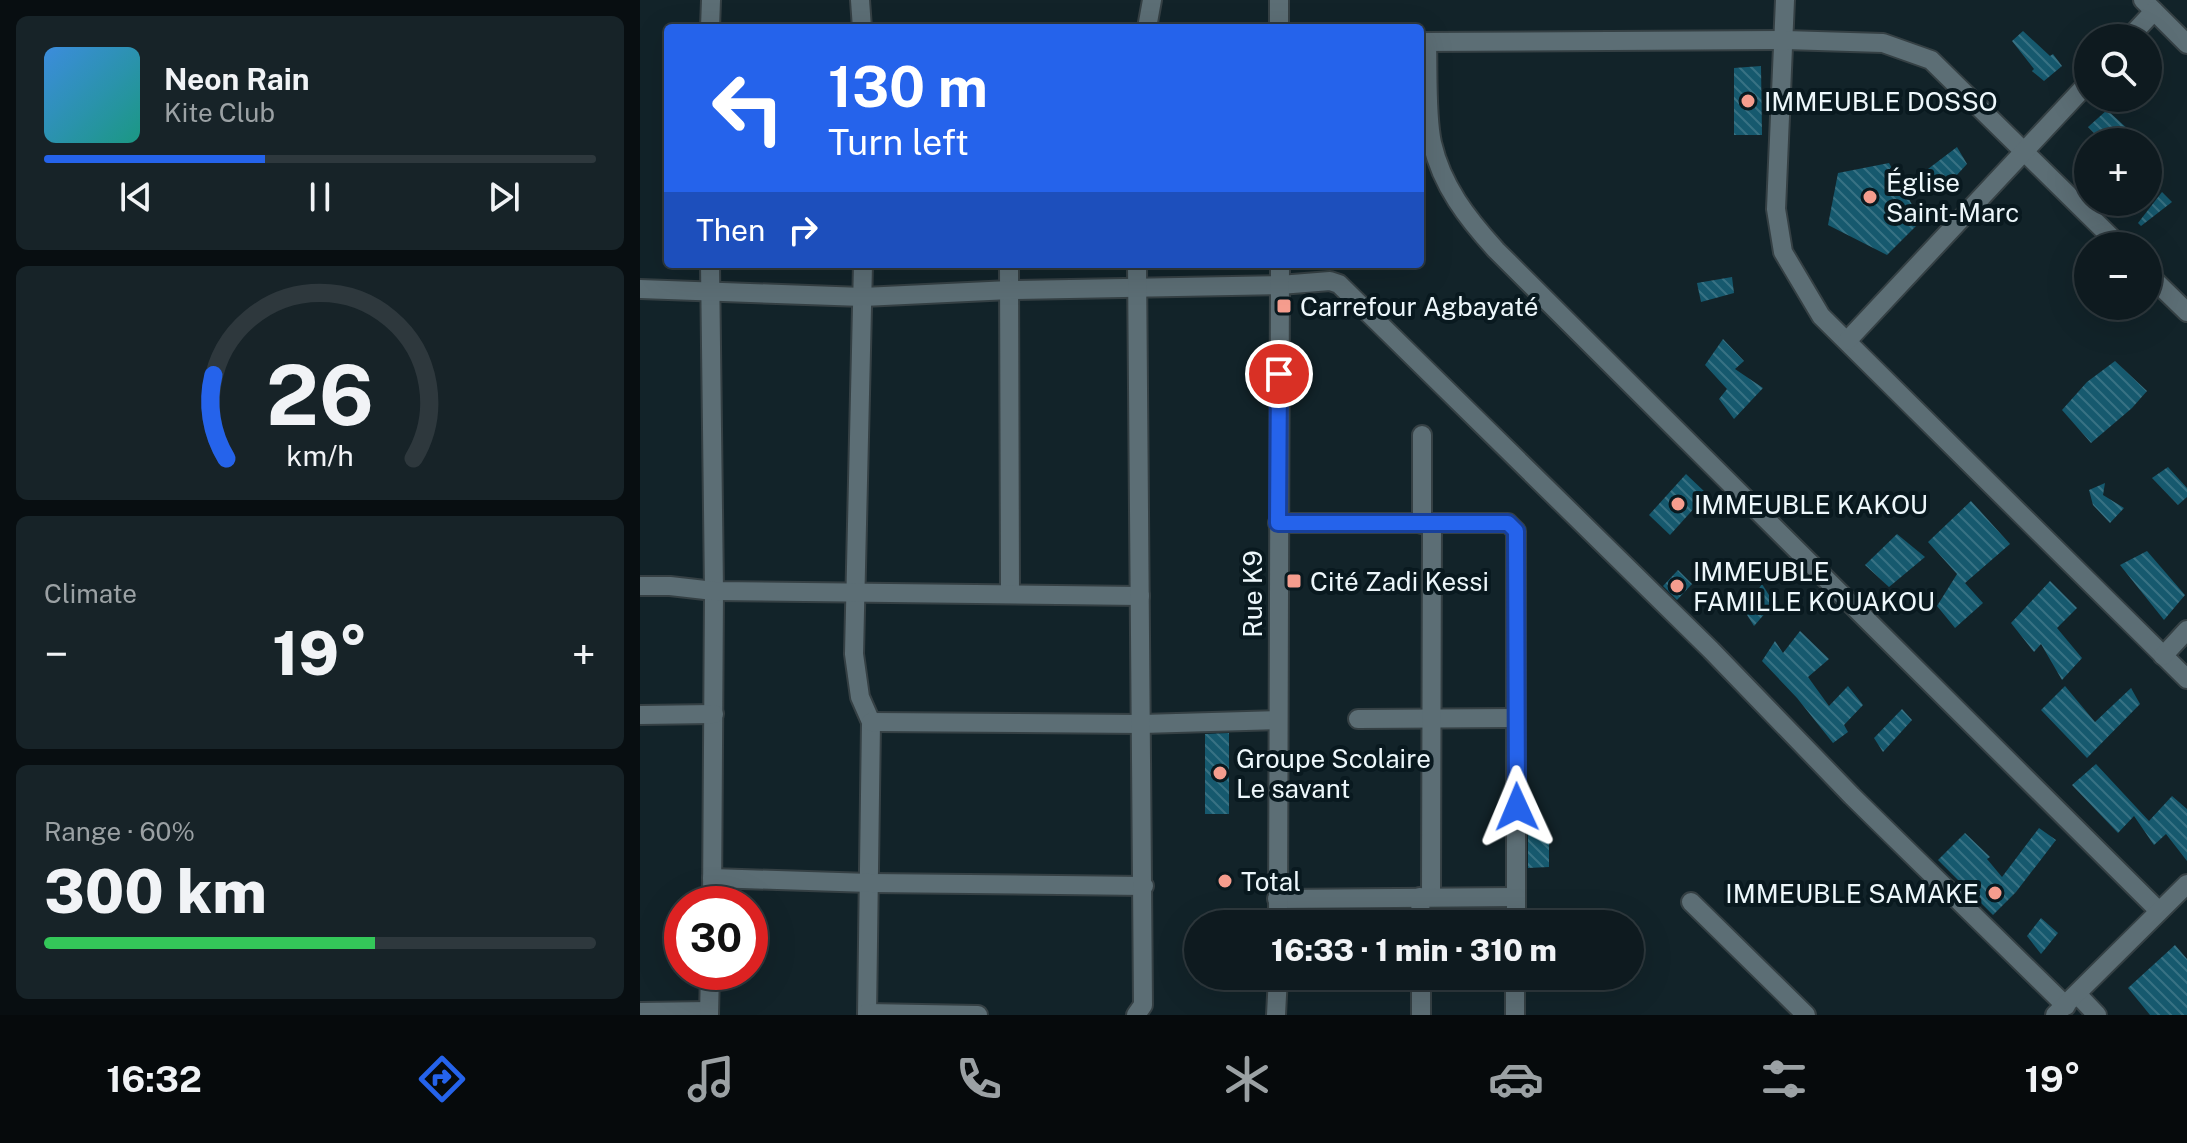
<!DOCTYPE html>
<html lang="en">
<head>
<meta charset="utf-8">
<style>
	body { margin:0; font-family:"Public Sans",sans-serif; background:#172328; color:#f1f3f6; height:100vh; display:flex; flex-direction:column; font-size:30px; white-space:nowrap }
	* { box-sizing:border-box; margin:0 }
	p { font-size:26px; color:#9ba1a4 }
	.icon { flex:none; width:44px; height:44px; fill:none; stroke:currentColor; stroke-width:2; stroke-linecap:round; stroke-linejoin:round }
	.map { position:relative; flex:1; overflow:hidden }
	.drawer { display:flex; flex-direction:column; gap:16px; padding:16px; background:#080e11; width:640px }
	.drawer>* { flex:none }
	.top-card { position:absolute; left:24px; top:24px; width:760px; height:244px; border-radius:8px; box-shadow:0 8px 32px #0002,0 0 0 2px #2e383d; background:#2563eb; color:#fff; overflow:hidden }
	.tools { position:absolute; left:1434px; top:24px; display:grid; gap:16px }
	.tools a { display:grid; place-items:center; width:88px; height:88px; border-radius:50%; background:#0e1a1f; box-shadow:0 8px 32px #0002,0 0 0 2px #2e383d; font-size:40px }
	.speed { position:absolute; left:24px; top:886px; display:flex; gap:16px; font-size:40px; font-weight:700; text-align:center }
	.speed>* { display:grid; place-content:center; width:104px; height:104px; border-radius:50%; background:#0e1a1f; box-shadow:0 8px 32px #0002,0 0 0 2px #2e383d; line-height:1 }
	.speed .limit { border:12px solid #d22; background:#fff; color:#111 }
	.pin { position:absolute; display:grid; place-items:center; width:68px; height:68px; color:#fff; margin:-34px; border:4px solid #fff; border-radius:50%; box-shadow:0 2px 8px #0007 }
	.me { position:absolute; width:88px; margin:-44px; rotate:359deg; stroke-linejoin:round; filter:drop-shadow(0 0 6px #0008) }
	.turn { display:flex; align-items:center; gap:28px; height:168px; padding:0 32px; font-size:36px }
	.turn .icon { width:104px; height:104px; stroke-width:2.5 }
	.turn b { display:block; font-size:56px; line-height:68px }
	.then { display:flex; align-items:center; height:76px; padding:0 32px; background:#0003; gap:16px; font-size:30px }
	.big { font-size:60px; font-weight:800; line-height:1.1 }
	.drawer .card { flex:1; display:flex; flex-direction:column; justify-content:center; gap:12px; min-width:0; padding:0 28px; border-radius:12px; background:#172328 }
	.drawer .dial { align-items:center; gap:0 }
	.dial svg { height:208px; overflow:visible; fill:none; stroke:#2e383d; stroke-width:7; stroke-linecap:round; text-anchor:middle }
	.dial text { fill:#f1f3f6; stroke:none }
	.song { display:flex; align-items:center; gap:24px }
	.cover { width:96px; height:96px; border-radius:12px; background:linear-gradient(135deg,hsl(210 70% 55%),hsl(170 70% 35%)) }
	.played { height:8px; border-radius:4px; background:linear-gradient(90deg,#2563eb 40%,#2e383d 40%) }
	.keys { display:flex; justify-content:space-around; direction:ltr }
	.heat { display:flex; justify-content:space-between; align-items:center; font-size:44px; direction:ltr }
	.charge { height:12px; border-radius:6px; background:linear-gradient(90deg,#34c759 60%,#2e383d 0) }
	.trip { position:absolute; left:544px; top:910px; width:460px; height:80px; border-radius:40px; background:#0e1a1f; box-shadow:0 8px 32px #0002,0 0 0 2px #2e383d; font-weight:800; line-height:80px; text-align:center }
	.tab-bar { display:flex; height:128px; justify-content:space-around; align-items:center; background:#060a0c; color:#9ba1a4 }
	.tab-bar .icon { width:56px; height:56px }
	.tab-bar .on { color:#2563eb }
	.tab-bar b { font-size:36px; color:#f1f3f6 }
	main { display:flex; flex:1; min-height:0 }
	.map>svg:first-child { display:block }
	.building { fill:url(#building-back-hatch) }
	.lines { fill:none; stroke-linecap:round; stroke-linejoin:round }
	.minor-casing { stroke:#354044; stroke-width:22 }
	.minor { stroke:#5c6e75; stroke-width:18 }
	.route-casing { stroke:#184099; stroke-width:20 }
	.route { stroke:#2563eb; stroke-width:14 }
	.poi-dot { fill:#f59d8e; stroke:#09191f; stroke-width:3 }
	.labels { text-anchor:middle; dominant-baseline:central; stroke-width:8; stroke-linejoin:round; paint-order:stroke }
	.poi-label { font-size:26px; fill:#edf7fb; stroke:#09191f; text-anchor:start }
	.street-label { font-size:26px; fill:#edf7fb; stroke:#09191f }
</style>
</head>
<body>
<main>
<section class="drawer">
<div class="card">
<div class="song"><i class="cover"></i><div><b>Neon Rain</b><p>Kite Club</p></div></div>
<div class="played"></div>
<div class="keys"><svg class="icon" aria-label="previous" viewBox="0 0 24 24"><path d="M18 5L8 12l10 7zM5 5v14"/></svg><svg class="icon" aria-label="pause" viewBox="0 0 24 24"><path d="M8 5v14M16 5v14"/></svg><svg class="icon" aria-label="next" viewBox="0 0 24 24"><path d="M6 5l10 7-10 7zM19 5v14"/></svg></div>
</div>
<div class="card dial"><svg viewBox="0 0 100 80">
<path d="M14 69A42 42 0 1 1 86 69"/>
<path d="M14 69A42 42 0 0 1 9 37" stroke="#2563eb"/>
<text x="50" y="56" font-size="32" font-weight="700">26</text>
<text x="50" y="72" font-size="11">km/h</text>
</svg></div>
<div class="card"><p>Climate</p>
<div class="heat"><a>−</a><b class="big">19°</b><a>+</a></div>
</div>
<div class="card"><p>Range · 60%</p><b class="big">300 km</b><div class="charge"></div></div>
</section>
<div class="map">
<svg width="1547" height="1015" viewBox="0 0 1547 1015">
	<defs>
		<pattern id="building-back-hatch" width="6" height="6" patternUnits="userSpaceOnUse" patternTransform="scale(2)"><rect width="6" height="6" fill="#16596e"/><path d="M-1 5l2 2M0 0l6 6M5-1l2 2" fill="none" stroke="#387284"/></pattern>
	</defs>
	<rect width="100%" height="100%" fill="#122329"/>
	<g class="building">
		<polygon points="1383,31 1410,56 1413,54 1422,66 1404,81 1392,71 1394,69 1372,41"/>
		<polygon points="1121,66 1122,135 1094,135 1094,68"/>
		<polygon points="1467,110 1502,142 1463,142 1448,127"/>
		<polygon points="1317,147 1327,164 1304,189 1288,169"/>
		<polygon points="1249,163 1281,221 1247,255 1188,225 1198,173"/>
		<polygon points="1522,192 1532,202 1501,226 1498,223"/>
		<polygon points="1092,277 1094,293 1061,302 1057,283"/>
		<polygon points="1083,339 1104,361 1095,369 1123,388 1094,419 1079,399 1087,389 1065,365"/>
		<polygon points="1475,361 1507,391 1492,408 1451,443 1422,410 1447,382"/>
		<polygon points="1528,467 1547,488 1547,497 1538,505 1512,478"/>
		<polygon points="1046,474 1067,494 1030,535 1009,515"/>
		<polygon points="1465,483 1463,495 1484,508 1470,523 1453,505 1449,490"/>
		<polygon points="1331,501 1370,544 1325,583 1343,603 1315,628 1297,606 1317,574 1288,542"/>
		<polygon points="1257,534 1285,557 1249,587 1225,565"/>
		<polygon points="1507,551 1545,595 1524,620 1480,565"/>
		<polygon points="1038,570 1052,584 1037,600 1023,586"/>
		<polygon points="1410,581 1437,608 1417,628 1442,658 1422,680 1401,644 1394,652 1371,623"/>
		<polygon points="1122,584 1134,603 1114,626 1104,610"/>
		<polygon points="1160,631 1189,659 1168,677 1189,706 1208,686 1223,705 1204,725 1208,732 1193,743 1157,698 1122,661 1135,641 1143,653"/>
		<polygon points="1425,686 1455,722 1491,688 1500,704 1447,758 1401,710"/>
		<polygon points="1262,709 1272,720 1243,752 1234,738"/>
		<polygon points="589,733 589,814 565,814 565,734"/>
		<polygon points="1456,764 1509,821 1532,796 1547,809 1547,861 1526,834 1514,845 1494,816 1478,833 1432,785"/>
		<polygon points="1399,828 1416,840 1376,892 1353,915 1298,860 1325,833 1350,857 1347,859 1362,877"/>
		<polygon points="909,832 909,867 888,868 888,833"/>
		<polygon points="1401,918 1418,933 1401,954 1387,936"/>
		<polygon points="1535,945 1547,959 1547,1015 1510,1015 1488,988"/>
	</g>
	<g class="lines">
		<defs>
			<g id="minor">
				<polyline points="220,0 222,28"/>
				<polyline points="639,0 639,28"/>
				<polyline points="1145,0 1136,209 1143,252 1181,316 1547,679"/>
				<polyline points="1503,0 1547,44"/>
				<polyline points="70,28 71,0"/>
				<polyline points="507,28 512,0"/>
				<polyline points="1489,38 1514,11"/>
				<polyline points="780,42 1145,40 1243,43 1291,60 1480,246"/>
				<path d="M787,42C788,73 786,115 792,143C802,186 827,218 856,250L1518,910"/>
				<polyline points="70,264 74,591 72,904"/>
				<polyline points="223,264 214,654 220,697 231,722 227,1015"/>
				<polyline points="369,264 370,594"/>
				<polyline points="1508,274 1547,312"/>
				<polyline points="0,289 223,297 370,290 640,285 690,281 699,284 1071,650 1212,796 1426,1006"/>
				<polyline points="1207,341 1448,83"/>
				<polyline points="782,435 782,524"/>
				<polyline points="638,523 868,523 876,531 876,924"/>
				<polyline points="0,586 30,586 74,591 500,596"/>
				<polyline points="1523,656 1547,630"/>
				<polyline points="0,715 74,714"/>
				<polyline points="718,719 876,718"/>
				<polyline points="231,722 502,724 638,720"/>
				<polyline points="72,878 230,883 504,886"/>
				<polyline points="780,897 781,924"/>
				<polyline points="791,897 792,524"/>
				<polyline points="637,899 876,897"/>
				<polyline points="1051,902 1166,1015"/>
				<polyline points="638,924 640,264"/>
				<polyline points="781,976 781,1015"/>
				<polyline points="1437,994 1457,1015"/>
				<polyline points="0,1012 69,1011"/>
				<polyline points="227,1013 338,1015"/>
				<polyline points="69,1015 70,972"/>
				<polyline points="496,1015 503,1005 497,264"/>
				<polyline points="636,1015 638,976"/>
				<polyline points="875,1015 875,976"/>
				<polyline points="1415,1015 1547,884"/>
			</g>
		</defs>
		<use href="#minor" class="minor-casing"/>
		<use href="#minor" class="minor"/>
	</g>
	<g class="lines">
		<defs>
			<polyline id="route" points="639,374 638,523 868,523 876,531 877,807"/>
		</defs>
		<use href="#route" class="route-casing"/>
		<use href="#route" class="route"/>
	</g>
	<g class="poi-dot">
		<circle cx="1108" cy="101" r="8"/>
		<circle cx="1230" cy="197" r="8"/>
		<rect x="636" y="298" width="16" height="16" rx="4"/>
		<circle cx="1038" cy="504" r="8"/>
		<rect x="646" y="573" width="16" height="16" rx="4"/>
		<circle cx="1037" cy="586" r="8"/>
		<circle cx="580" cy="773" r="8"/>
		<circle cx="585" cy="881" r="8"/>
		<circle cx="1355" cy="893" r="8"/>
	</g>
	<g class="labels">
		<g class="poi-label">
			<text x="1124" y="101">IMMEUBLE DOSSO</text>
			<text x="1246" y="182">Église<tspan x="1246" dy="30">Saint-Marc</tspan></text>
			<text x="660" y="306">Carrefour Agbayaté</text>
			<text x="1054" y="504">IMMEUBLE KAKOU</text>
			<text x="1053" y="571">IMMEUBLE<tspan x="1053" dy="30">FAMILLE KOUAKOU</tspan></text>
			<text x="670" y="581">Cité Zadi Kessi</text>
			<text x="596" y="758">Groupe Scolaire<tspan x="596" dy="30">Le savant</tspan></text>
			<text x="601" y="881">Total</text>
			<text x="1339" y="893" text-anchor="end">IMMEUBLE SAMAKE</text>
		</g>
		<g class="street-label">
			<text transform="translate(612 594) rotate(-90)">Rue K9</text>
		</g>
	</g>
</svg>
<div class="tools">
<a><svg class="icon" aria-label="search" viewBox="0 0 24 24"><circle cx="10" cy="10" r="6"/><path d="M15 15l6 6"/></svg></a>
<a>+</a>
<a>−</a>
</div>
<div class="speed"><div class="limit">30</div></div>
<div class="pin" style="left:639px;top:374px;background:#d93025"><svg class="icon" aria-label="arrive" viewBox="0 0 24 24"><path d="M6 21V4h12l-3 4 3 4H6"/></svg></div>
<svg class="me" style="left:877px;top:807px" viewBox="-20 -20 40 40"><path d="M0-17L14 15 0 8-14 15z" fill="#2563eb" stroke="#fff" stroke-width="4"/></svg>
<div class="trip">16:33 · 1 min · 310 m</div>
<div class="top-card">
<div class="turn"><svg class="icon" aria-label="left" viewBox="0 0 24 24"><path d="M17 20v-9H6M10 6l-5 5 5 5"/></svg><div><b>130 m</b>Turn left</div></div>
<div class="then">Then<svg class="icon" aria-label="right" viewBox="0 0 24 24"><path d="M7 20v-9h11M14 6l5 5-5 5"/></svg></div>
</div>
</div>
</main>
<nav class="tab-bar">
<b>16:32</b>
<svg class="icon on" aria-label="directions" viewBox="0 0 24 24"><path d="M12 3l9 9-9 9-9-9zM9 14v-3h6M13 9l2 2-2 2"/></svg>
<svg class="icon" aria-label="music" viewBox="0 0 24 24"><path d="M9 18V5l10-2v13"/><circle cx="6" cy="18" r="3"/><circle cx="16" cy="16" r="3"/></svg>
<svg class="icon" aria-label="phone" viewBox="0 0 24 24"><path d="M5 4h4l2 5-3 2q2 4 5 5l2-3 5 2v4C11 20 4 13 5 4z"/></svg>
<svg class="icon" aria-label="climate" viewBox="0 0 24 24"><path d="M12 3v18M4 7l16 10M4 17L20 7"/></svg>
<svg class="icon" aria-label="car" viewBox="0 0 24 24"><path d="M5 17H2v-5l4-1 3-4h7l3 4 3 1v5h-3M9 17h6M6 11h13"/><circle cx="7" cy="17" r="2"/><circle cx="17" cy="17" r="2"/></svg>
<svg class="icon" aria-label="filters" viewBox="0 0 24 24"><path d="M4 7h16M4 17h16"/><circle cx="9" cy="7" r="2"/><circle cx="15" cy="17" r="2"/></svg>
<b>19°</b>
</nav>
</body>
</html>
